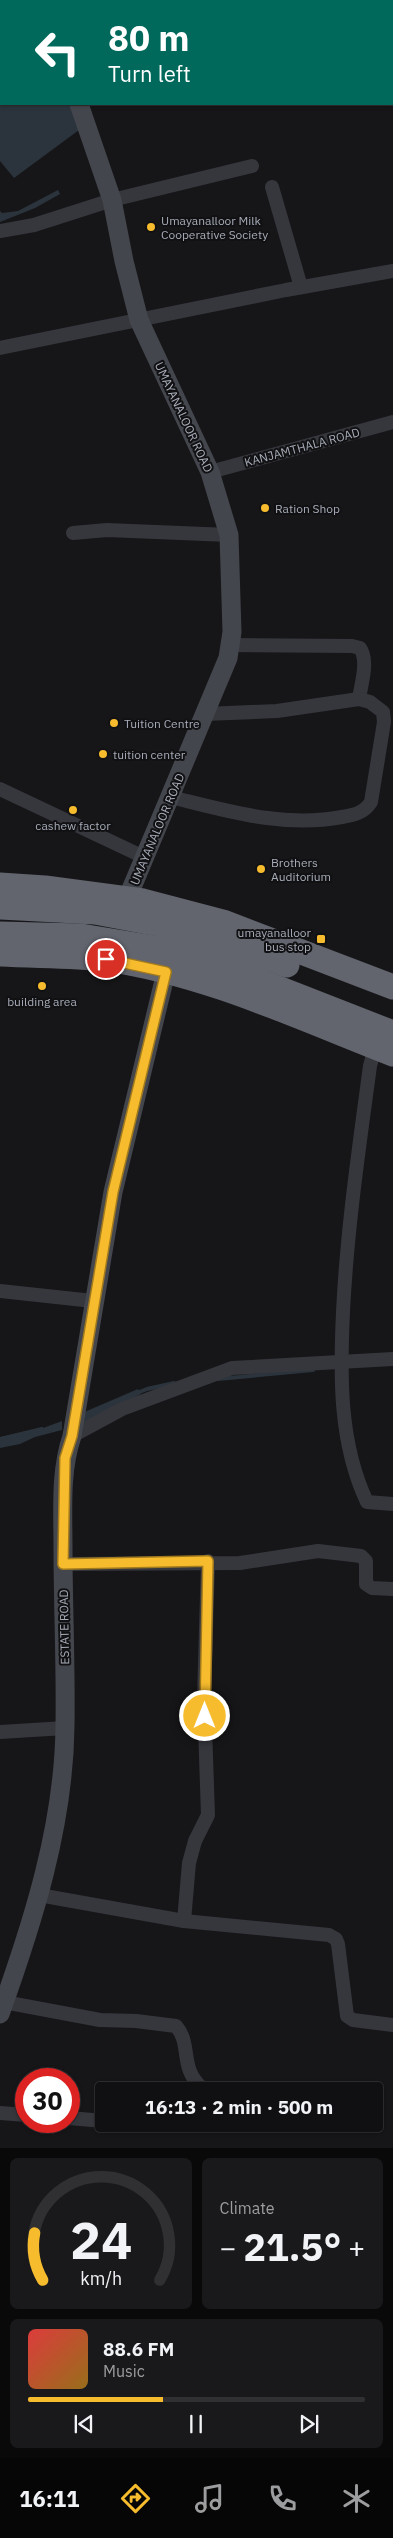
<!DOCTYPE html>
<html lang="en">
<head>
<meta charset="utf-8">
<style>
	body { margin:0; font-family:"IBM Plex Sans",sans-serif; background:#19191b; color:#f1f3f6; height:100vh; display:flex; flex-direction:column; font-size:19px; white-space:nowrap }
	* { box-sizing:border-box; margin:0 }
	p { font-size:16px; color:#9c9d9f }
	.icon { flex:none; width:28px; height:28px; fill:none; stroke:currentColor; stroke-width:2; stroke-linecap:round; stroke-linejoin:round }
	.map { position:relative; height:2148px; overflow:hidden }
	.side { display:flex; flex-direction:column; gap:10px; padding:10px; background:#09090a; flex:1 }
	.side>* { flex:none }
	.banner { position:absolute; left:0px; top:0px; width:394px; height:105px; box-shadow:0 1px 4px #0004,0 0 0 1px #303032; background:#00695c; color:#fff; overflow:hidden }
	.speed { position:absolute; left:15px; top:2068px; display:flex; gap:10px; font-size:25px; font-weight:700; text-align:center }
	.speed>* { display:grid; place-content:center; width:65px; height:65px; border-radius:50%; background:#101012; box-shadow:0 1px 4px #0004,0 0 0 1px #303032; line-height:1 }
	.speed .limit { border:8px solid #d22; background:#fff; color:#111 }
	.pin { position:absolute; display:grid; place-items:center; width:42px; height:42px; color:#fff; margin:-21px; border:2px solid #fff; border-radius:50%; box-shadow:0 1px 5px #0007 }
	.me { position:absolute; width:55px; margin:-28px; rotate:0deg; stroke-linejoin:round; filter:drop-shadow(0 0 4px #0008) }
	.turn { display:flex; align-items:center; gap:18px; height:105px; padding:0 25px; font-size:22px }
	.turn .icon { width:65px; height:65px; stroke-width:2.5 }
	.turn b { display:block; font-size:35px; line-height:42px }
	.big { font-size:38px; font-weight:800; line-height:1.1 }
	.side .card { flex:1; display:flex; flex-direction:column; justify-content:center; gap:8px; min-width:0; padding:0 18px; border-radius:8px; background:#19191b }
	.side .dial { align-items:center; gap:0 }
	.dial svg { height:130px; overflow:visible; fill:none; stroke:#303032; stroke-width:7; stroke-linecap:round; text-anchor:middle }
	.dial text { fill:#f1f3f6; stroke:none }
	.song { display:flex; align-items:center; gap:15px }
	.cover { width:60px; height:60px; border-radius:8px; background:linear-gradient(135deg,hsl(0 70% 55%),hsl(40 70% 35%)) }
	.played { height:5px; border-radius:2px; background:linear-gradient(90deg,#f7bc2e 40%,#303032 40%) }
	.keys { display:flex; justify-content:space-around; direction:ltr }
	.heat { display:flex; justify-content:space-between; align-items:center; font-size:28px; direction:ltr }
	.side .tiles { flex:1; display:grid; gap:10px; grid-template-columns:1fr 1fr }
	.card:last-child { grid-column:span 2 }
	.trip { position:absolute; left:95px; top:2082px; width:288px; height:50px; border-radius:5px; background:#101012; box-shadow:0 1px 4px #0004,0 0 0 1px #303032; font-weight:800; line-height:50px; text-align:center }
	.dock { display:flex; height:80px; justify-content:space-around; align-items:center; background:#060607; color:#9c9d9f }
	.dock .icon { width:35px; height:35px }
	.dock .selected { color:#f7bc2e }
	.dock b { font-size:22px; color:#f1f3f6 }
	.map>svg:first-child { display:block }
	.water { fill:#2b343c }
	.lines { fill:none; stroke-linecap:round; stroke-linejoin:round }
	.stream { stroke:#2b343c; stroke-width:4 }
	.street { stroke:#36373d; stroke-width:14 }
	.secondary { stroke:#44464d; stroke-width:19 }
	.highway { stroke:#62656e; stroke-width:25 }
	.route-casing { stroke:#a17a1e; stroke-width:12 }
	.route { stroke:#f7bc2e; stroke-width:9 }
	.poi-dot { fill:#f7bc2e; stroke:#111113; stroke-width:2 }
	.labels { text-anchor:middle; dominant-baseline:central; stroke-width:4; stroke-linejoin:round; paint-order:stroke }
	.poi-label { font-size:12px; fill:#a7acb8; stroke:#111113; text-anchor:start }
	.street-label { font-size:12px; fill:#a7acb8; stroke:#111113 }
</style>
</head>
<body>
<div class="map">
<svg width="393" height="2148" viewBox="0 0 393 2148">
	<rect width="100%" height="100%" fill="#161618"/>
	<g class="water">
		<polygon points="0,0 36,1 1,1 1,104 70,104 79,130 14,178 0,161"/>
		<polygon points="58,190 60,194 35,208 0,222 0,211 2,213 18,211"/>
		<polygon points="138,1389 141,1394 79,1427 82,1413"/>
		<polygon points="62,1421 62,1430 35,1437 20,1444 0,1448 0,1437 27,1434"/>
	</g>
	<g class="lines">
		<g class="stream">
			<polyline points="218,1379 313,1370"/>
			<polyline points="137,1393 147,1389 174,1383"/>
			<polyline points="0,1439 42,1429"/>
		</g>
		<g class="street">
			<polyline points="339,0 340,1"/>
			<polyline points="392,28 393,28"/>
			<polyline points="272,187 301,287"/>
			<polyline points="0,231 34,225 112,200 252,166"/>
			<polyline points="0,348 286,290 393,271"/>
			<polyline points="210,472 393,422"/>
			<polyline points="73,533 107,530 229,535"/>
			<path d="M231,645L352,646L360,648C369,661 361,684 359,699"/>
			<polyline points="0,789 146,858"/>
			<path d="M171,797C228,811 283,828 342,817C354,815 364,813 371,802L384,722L383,712L370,702L359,699L277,711L205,714"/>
			<path d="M375,1047L370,1066C359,1148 347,1229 343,1312C340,1375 339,1443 367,1502L393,1504"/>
			<polyline points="0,1291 93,1301"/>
			<polyline points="72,1436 122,1409 232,1368 393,1359"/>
			<polyline points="63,1564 240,1563 318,1551 361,1556 366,1561 366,1584 372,1588 393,1589"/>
			<polyline points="0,1732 65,1728"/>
			<polyline points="39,1895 184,1921 329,1935 336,1939 338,1944 347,2016 353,2020 393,2025"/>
			<polyline points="184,1921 189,1863 195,1841 208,1815 204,1698 208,1561"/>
			<path d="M4,2002L100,2020L136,2021L176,2026C192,2044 179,2067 201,2087"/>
			<polyline points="0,2113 26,2115"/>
			<polyline points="69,2118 104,2121"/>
			<polyline points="133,2124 160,2126"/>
		</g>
		<g class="secondary">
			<polyline points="44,0 45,1"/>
			<polyline points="79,104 112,200 124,261 139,320 210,472 229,535 232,632 228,658 127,899"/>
			<path d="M0,2014C33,1922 64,1825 65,1726C66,1667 63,1607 63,1548C63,1510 60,1471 72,1436L113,1192L166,972"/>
		</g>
		<g class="highway">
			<polyline points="0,885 45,888 143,901 223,922 393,987"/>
			<polyline points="0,907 95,912 195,931 287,965"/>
			<polyline points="0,934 81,936 191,954 393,1033"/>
			<path d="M0,954C35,956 71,955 106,959C206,973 300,1018 393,1054"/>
		</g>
	</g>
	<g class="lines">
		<defs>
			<polyline id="route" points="106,959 166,972 113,1192 72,1436 65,1458 63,1564 208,1561 205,1716"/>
		</defs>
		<use href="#route" class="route-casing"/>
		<use href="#route" class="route"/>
	</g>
	<g class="poi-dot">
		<circle cx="151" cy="227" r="5"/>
		<circle cx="265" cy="508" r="5"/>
		<circle cx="114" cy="723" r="5"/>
		<circle cx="103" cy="754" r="5"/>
		<circle cx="73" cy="810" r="5"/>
		<circle cx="261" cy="869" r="5"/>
		<rect x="316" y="934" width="10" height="10" rx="2.5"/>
		<circle cx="42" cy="986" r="5"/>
	</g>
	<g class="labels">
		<g class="poi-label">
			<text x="161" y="220">Umayanalloor Milk<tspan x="161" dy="14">Cooperative Society</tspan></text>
			<text x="275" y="508">Ration Shop</text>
			<text x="124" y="723">Tuition Centre</text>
			<text x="113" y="754">tuition center</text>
			<text x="73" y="825" text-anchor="middle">cashew factor</text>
			<text x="271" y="862">Brothers<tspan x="271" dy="14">Auditorium</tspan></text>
			<text x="311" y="932" text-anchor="end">umayanalloor<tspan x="311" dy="14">bus stop</tspan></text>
			<text x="42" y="1001" text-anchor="middle">building area</text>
		</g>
		<g class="street-label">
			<text transform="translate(184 417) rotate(65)">UMAYANALOOR ROAD</text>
			<text transform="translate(302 447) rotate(-15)">KANJAMTHALA ROAD</text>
			<text transform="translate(157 829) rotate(-67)">UMAYANALOOR ROAD</text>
			<text transform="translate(64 1627) rotate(-91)">ESTATE ROAD</text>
		</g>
	</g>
</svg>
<div class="speed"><div class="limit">30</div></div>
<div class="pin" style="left:106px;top:959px;background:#d93025"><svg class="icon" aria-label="arrive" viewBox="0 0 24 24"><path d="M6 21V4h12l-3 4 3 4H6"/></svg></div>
<svg class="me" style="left:205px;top:1716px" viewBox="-20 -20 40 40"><circle r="17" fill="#f7bc2e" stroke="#fff" stroke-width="3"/><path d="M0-11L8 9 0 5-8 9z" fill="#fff"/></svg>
<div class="trip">16:13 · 2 min · 500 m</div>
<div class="banner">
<div class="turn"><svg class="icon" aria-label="left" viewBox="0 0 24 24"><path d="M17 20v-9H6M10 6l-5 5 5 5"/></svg><div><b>80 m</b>Turn left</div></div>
</div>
</div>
<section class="side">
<div class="tiles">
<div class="card dial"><svg viewBox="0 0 100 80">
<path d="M14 69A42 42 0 1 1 86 69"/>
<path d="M14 69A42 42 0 0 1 9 40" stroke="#f7bc2e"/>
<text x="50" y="56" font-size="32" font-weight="700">24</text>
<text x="50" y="72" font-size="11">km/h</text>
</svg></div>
<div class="card"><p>Climate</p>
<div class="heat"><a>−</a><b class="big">21.5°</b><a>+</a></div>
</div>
<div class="card">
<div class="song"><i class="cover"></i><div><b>88.6 FM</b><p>Music</p></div></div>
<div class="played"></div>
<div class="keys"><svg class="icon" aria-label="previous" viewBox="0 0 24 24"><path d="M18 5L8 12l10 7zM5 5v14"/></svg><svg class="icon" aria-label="pause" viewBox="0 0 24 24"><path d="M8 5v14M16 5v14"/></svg><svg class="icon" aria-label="next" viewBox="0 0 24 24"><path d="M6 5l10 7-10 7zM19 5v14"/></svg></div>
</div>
</div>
</section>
<nav class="dock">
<b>16:11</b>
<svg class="icon selected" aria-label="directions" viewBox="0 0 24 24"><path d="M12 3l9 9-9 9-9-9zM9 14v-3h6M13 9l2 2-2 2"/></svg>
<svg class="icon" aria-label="music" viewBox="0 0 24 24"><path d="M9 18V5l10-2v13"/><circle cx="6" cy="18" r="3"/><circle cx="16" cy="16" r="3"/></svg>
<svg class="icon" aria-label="phone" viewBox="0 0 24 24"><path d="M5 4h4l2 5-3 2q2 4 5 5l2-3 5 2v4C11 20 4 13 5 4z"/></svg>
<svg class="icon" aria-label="climate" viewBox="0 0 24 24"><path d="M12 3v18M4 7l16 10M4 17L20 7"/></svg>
</nav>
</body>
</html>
